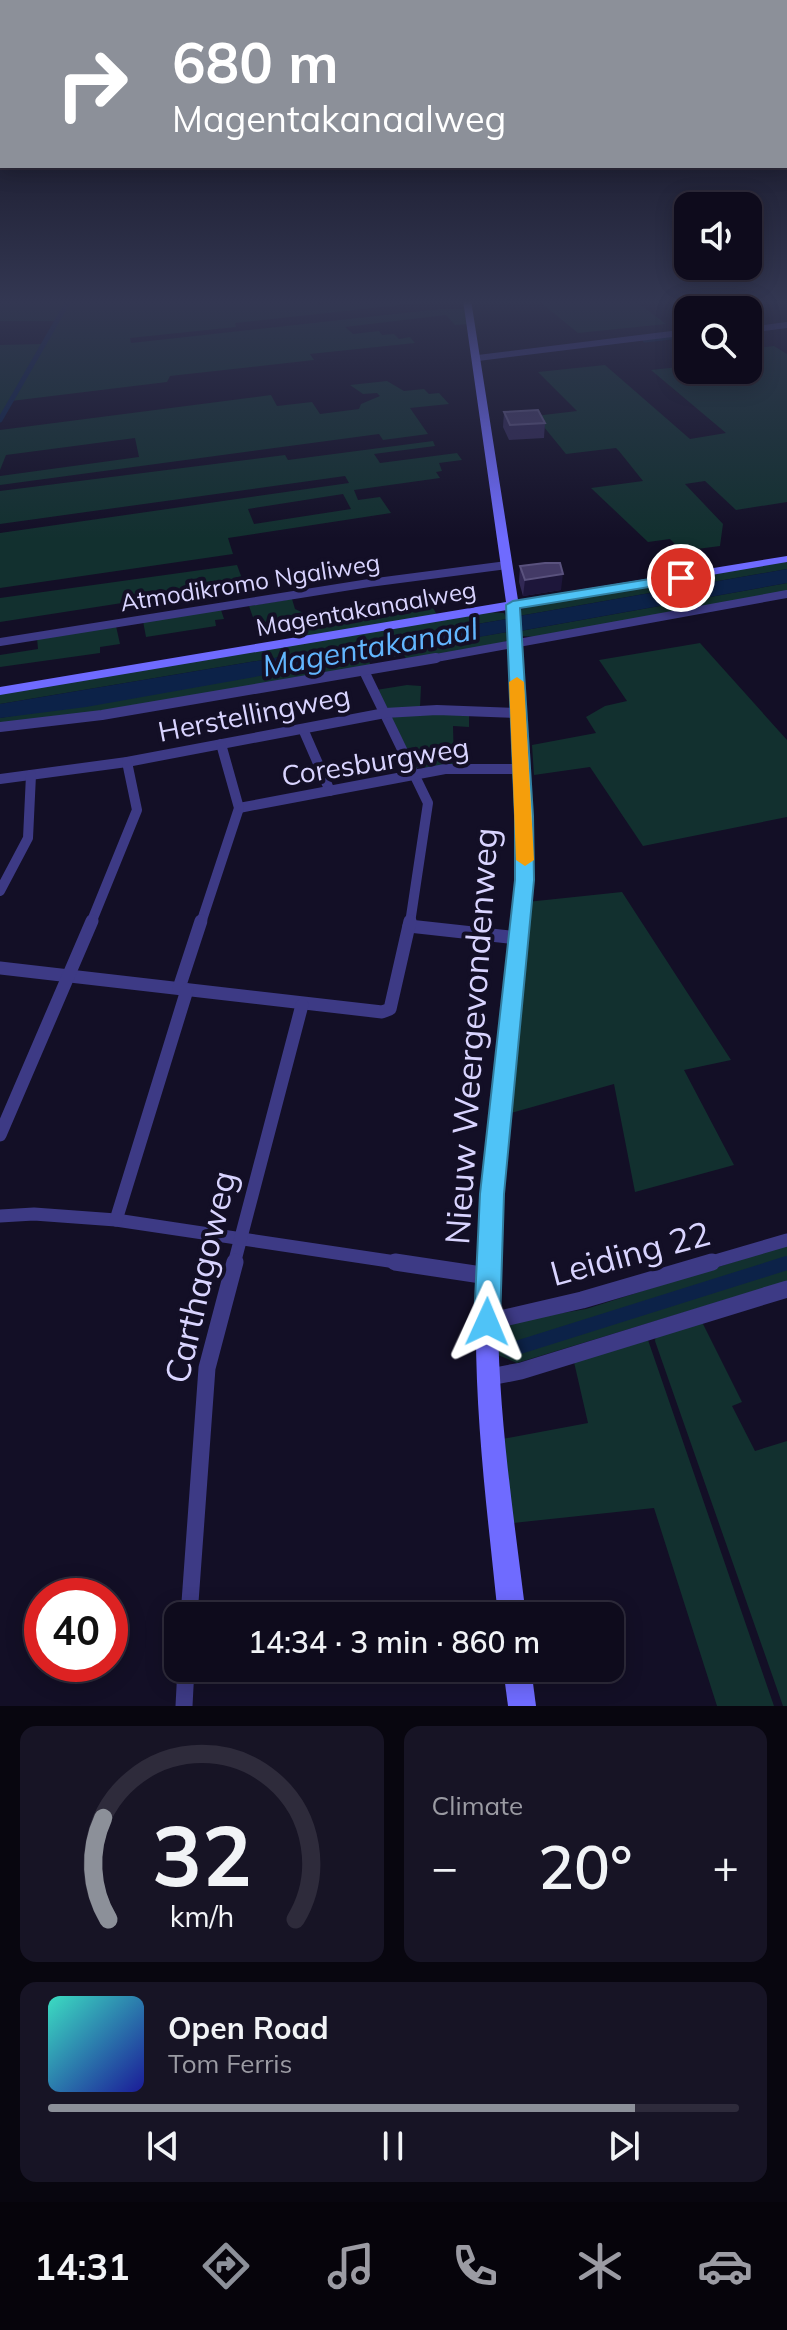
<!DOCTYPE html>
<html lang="en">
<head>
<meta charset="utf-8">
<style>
	body { margin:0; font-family:Mulish,sans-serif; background:#171425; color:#f1f3f6; height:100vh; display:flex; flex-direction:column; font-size:30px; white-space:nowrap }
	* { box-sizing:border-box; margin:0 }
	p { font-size:26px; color:#9b9ba3 }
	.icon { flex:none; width:44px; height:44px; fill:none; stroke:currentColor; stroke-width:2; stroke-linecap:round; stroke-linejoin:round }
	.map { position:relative; height:1706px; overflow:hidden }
	.panel { display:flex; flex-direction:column; gap:20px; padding:20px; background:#08060f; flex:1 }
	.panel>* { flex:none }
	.guide { position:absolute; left:0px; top:0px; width:788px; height:168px; box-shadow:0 4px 20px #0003,0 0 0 2px #2e2b3b; background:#8c9099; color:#fff; overflow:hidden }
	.fabs { position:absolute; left:674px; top:192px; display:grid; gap:16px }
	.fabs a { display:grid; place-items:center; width:88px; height:88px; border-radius:16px; background:#0e0b1c; box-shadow:0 4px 20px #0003,0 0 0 2px #2e2b3b; font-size:40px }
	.speed { position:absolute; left:24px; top:1578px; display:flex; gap:16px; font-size:40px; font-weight:700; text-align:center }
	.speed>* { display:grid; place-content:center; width:104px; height:104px; border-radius:50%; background:#0e0b1c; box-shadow:0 4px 20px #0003,0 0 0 2px #2e2b3b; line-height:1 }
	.speed .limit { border:12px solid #d22; background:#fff; color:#111 }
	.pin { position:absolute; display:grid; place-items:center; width:68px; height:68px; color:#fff; margin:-34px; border:4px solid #fff; border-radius:50%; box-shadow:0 2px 8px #0007 }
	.me { position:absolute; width:88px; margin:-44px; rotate:1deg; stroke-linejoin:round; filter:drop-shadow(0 0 6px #0008) }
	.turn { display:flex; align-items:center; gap:28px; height:168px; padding:0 40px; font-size:36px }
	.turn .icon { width:104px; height:104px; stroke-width:2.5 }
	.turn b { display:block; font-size:56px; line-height:68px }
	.big { font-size:60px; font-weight:600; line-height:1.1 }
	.panel .tile { flex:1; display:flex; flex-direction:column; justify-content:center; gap:12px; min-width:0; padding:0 28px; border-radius:16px; background:#171425 }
	.panel .dial { align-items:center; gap:0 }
	.dial svg { height:208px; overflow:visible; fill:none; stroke:#2e2b3b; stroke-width:7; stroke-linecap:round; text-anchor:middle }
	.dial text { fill:#f1f3f6; stroke:none }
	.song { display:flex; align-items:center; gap:24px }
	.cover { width:96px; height:96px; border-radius:12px; background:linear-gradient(135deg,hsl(170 70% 55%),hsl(240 70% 35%)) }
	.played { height:8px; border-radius:4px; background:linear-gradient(90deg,#8c9099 85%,#2e2b3b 85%) }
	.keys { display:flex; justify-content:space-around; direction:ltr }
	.heat { display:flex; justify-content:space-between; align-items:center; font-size:44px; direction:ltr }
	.panel .tiles { flex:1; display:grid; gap:20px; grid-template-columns:1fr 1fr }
	.tile:last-child { grid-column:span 2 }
	.trip { position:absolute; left:164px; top:1602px; width:460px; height:80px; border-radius:16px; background:#0e0b1c; box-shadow:0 4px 20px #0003,0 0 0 2px #2e2b3b; font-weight:600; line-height:80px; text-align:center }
	.tabs { display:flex; height:128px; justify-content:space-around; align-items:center; background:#06040b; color:#9b9ba3 }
	.tabs .icon { width:56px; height:56px }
	.tabs .on { color:#8c9099 }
	.tabs b { font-size:36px; color:#f1f3f6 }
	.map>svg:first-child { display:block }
	.green { fill:#12302f; fill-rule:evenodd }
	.water { fill:#0c2248 }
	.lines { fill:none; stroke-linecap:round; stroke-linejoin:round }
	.stream { stroke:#0c2248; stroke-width:5 }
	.canal-far2 { stroke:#0c2248; stroke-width:5 }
	.canal-far1 { stroke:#0c2248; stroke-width:11 }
	.canal { stroke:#0c2248; stroke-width:14 }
	.street-far4 { stroke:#3d3a85; stroke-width:6 }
	.street-far3 { stroke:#3d3a85; stroke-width:8 }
	.street-far2 { stroke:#3d3a85; stroke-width:10 }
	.street-far1 { stroke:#3d3a85; stroke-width:13 }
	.street { stroke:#3d3a85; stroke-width:17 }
	.secondary { fill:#6f6bff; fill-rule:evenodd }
	.wall { fill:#312854 }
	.shaded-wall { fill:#1d163a }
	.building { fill:#433a66; stroke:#5a527e; stroke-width:2 }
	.route { fill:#4fc3f7; stroke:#337fa1; stroke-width:2 }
	.slow { fill:#f59e0b }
	.labels { text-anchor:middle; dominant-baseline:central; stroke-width:8; stroke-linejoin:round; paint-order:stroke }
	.far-street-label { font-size:24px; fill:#d9d4ff; stroke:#130f26 }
	.street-label { font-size:28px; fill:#d9d4ff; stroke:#130f26 }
	.water-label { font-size:30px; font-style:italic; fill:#62b6ff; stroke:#130f26 }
	.near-street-label { font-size:34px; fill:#d9d4ff; stroke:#130f26 }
</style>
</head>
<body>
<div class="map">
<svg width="787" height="1706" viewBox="0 0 787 1706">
	<rect width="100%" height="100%" fill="#130f26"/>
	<g class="green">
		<polygon points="0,300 315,300 318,305 352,300 436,301 235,323 236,327 130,338 131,343 440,309 464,309 469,324 455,325 446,315 345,327 353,334 379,331 382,335 394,334 399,339 410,337 415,343 310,354 314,360 170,376 167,382 11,401 0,420 0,345 43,344 56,321 0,321"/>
		<polygon points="538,300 634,300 666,324 578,333"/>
		<polygon points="774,346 787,354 787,502 736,510 705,481 685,484 723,524 720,546 682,551 670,539 648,542 591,488 643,481 619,451 616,448 566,454 535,416 577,411 538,372 605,365 690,439 726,433 651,370 688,366 688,370 748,370 748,349"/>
		<polygon points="387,381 404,391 424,389 429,394 439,393 449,404 410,408 428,434 383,440 379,434 0,485 0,476 139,457 135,438 6,455 0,470 0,430 271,395 277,406 312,402 320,414 359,409 361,404 380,396 377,393 363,394 350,385"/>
		<path d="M433,441L435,446L374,454L380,463L457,453L462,460L439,463L442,471L436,472L440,478L354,490L358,500L380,497L391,513L228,538L233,554L0,588V533L349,483L345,476L0,524V491L285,455L288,460ZM343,494L351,509L254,524L248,509Z"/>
		<polygon points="787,561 787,569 519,616 519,610 537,605"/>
		<polygon points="237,565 244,584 0,622 0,598"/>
		<polygon points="787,583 787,591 535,637 520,636 520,631"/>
		<polygon points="427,597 437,615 294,639 288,621 256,626 249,606 292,599 295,609 308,615"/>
		<polygon points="221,610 224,619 215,620 216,626 146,637 143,621"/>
		<polygon points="487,612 504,613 507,619 0,704 0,694"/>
		<polygon points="116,626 120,644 100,647 100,653 0,667 0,655 38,649 37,638"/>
		<polygon points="507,632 508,640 502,643 407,660 404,655 369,661 371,667 79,716 0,726 0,718"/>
		<polygon points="700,643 787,740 787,817 643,846 590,767 534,775 532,745 596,733 586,717 605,706 627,701 599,660"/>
		<polygon points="407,685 421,686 420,708 388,709 376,690"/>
		<polygon points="469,713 469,727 453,726 454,766 417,768 391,719 392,716"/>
		<polygon points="622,892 731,1060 684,1070 734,1165 635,1192 614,1084 511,1113 527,902"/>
		<polygon points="787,1245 787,1281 517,1363 498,1355 498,1330 504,1323 586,1309"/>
		<polygon points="702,1322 742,1402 732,1406 755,1451 787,1441 787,1706 783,1706 655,1341 656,1334"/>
		<polygon points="648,1340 774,1706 717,1706 654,1508 513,1523 502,1439 588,1423 574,1362"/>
	</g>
	<g class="water">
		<polygon points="787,569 787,583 520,631 519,616"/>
		<polygon points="507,619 507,632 86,707 0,718 0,704"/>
	</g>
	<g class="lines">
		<polyline class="stream" points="510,1350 599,1323"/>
		<g class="canal-far2">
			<polyline points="645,340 688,335"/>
			<polyline points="0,420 69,300"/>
		</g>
		<polyline class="canal-far1" points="784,1264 787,1263"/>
		<polyline class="canal" points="510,1350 787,1263"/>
		<g class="street-far4">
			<polyline points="748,330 787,325"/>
			<polyline points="478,358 688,332"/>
		</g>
		<g class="street-far3">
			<polyline points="0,642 369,583 507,565"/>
			<polyline points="425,660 787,594"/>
		</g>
		<g class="street-far2">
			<polyline points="364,671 428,803 410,923"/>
			<polyline points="0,727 102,715 436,658"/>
			<polyline points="303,729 330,791"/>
			<polyline points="0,779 127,762 385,713 437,710 518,713"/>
			<polyline points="239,808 445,769 520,769"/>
			<polyline points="0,891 28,838 31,775"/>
			<polyline points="91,923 137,810 127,762"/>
			<polyline points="201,923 239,808 221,744"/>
		</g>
		<g class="street-far1">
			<polyline points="409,926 518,938"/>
			<polyline points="0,968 382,1012 390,1009 410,921"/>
			<polyline points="179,988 201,921"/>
			<polyline points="0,1135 92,921"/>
			<polyline points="0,1216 34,1214 116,1220 409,1264"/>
			<polyline points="116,1220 187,990"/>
			<polyline points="234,1264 302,1005"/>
			<polyline points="705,1264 787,1240"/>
		</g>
		<g class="street">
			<polyline points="395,1262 488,1276"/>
			<polyline points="487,1322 582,1300 712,1262"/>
			<polyline points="490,1377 521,1371 787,1289"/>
			<polyline points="189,1616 207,1368 235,1262"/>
			<polyline points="184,1706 186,1668"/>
		</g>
		<g class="secondary">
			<path d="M463,300H471L518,600L787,556V562L519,608L533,841L532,880C518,1026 497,1173 498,1321C499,1420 514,1518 526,1616H498C488,1518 475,1419 476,1320C477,1173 500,1026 516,880L517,841L507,610L0,695V687L506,602Z"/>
			<polygon points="503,1668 531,1668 536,1706 508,1706"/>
		</g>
	</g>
	<g class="wall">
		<polygon points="504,412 545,423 544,438 509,440 503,427"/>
		<polygon points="520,566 561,590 523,596 519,582"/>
	</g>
	<polygon class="shaded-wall" points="563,574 561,590 523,596 525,580"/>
	<g class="building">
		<polygon points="538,410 545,423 510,425 504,412"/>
		<polygon points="545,563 560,563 563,574 525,580 520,566"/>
	</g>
	<linearGradient id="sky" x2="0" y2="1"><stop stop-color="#0a0815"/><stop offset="0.56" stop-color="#333752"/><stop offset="1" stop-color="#333752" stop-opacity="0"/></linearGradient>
	<rect width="787" height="539" fill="url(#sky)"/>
	<polygon class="route" points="681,574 686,575 686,581 520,608 533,816 534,880 504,1194 500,1322 496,1331 487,1335 478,1331 474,1322 480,1194 515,880 515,816 506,605 513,601"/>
	<polygon class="slow" points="517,677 524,682 534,860 525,866 516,860 509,682"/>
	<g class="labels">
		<g class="far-street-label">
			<text transform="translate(250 582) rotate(-9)">Atmodikromo Ngaliweg</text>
			<text transform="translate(366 608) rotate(-10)">Magentakanaalweg</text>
		</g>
		<g class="street-label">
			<text transform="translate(254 713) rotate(-11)">Herstellingweg</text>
			<text transform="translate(375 761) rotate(-9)">Coresburgweg</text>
		</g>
		<g class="water-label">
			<text transform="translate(370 647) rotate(-10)">Magentakanaal</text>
		</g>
		<g class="near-street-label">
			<text transform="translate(471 1036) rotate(-86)">Nieuw Weergevondenweg</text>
			<text transform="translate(630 1253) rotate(-15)">Leiding 22</text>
			<text transform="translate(200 1277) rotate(-77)">Carthagoweg</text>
		</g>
	</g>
</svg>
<div class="fabs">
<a><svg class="icon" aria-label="sound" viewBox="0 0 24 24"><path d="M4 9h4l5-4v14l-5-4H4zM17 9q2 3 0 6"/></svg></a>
<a><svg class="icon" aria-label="search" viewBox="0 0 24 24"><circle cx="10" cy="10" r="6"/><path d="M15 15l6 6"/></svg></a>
</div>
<div class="speed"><div class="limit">40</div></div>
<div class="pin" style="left:681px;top:578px;background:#d93025"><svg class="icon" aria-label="arrive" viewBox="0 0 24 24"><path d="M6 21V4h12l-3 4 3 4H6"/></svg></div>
<svg class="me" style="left:487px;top:1322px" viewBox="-20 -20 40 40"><path d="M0-17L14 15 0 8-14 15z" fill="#4fc3f7" stroke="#fff" stroke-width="4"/></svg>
<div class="trip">14:34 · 3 min · 860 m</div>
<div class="guide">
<div class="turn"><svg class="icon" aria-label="right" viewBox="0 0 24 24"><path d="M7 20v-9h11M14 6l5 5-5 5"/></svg><div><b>680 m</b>Magentakanaalweg</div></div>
</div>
</div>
<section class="panel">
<div class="tiles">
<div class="tile dial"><svg viewBox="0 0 100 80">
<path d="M14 69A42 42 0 1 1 86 69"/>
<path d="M14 69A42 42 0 0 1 12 30" stroke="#8c9099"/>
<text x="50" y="56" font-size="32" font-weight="700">32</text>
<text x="50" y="72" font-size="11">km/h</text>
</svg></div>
<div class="tile"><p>Climate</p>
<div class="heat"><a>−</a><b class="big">20°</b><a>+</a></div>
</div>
<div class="tile">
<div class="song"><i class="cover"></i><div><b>Open Road</b><p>Tom Ferris</p></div></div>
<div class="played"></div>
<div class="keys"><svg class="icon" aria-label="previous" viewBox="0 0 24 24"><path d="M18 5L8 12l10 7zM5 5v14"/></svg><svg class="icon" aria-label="pause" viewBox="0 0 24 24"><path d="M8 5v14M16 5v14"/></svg><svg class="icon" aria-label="next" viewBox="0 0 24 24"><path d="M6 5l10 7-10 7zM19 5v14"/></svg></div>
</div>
</div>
</section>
<nav class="tabs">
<b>14:31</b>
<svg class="icon on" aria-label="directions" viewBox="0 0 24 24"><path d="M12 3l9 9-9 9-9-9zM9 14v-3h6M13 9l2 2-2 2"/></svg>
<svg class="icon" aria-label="music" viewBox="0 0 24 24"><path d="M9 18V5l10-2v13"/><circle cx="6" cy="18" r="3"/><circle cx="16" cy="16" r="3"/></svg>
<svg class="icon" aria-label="phone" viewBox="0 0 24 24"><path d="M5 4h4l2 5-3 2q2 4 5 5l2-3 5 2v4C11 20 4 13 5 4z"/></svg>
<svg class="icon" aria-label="climate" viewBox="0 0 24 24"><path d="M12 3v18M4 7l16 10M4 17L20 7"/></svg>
<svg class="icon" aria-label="car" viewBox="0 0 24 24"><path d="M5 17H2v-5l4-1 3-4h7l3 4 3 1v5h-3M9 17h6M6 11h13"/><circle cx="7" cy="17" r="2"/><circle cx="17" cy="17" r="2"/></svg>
</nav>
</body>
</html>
